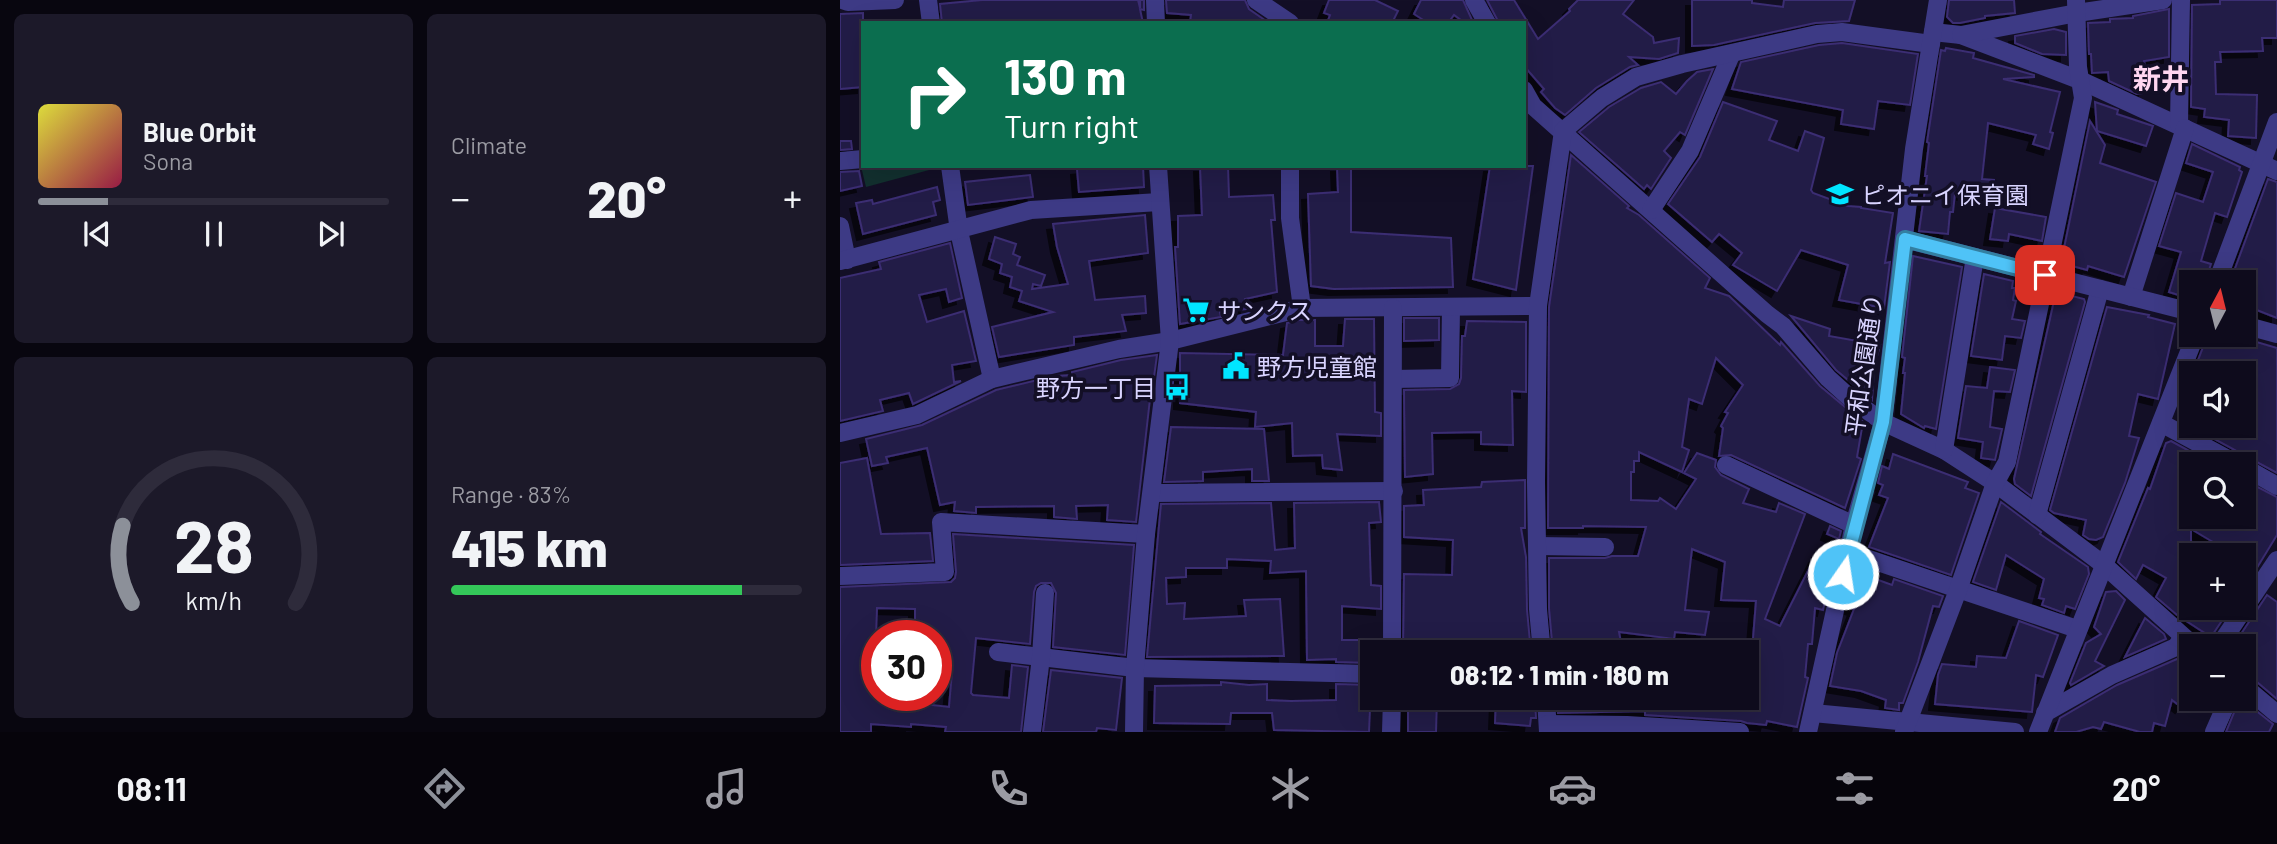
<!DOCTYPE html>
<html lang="en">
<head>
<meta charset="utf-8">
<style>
	body { margin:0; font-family:Barlow,"Noto Sans JP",sans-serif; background:#1c1929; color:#f1f3f6; height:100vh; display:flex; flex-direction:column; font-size:26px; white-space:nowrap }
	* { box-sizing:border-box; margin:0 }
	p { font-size:23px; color:#9b9ba3 }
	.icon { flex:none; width:38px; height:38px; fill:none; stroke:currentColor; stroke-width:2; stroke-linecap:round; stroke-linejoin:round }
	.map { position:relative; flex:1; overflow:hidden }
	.details { display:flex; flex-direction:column; gap:14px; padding:14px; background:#08060f; width:840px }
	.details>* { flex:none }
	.banner { position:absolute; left:21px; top:21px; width:665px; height:147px; border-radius:0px; box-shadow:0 7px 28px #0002,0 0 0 2px #2e2b3b; background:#0b6e4f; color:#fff; overflow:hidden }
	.needle { width:46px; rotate:7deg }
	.controls { position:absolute; left:1339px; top:270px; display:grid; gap:14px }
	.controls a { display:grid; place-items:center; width:77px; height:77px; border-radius:0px; background:#0e0b1c; box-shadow:0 7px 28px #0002,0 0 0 2px #2e2b3b; font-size:35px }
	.speed { position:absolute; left:21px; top:620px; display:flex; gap:14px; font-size:35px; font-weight:700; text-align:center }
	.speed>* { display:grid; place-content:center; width:91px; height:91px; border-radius:50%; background:#0e0b1c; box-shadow:0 7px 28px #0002,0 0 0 2px #2e2b3b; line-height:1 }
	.speed .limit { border:10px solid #d22; background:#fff; color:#111 }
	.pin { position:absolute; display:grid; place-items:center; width:60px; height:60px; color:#fff; margin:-30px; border-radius:14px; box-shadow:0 4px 10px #0006 }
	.me { position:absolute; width:77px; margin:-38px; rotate:13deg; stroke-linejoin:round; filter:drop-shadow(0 0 5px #0008) }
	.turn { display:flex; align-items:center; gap:24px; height:147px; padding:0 28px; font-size:32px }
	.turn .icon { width:91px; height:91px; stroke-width:2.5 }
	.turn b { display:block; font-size:49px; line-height:60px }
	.big { font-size:52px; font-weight:800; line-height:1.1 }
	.details .card { flex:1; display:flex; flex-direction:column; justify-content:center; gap:10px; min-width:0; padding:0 24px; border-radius:10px; background:#1c1929 }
	.details .dial { align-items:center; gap:0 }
	.dial svg { height:182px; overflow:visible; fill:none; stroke:#2e2b3b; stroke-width:7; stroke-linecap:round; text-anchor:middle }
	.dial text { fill:#f1f3f6; stroke:none }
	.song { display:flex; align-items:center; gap:21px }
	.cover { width:84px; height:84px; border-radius:10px; background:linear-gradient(135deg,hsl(60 70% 55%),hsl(340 70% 35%)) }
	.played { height:7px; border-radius:4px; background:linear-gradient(90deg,#8c9099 20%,#2e2b3b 20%) }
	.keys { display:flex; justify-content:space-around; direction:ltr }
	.heat { display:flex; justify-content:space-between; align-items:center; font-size:38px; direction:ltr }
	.charge { height:10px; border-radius:5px; background:linear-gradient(90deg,#34c759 83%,#2e2b3b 0) }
	.details .tiles { flex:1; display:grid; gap:14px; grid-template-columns:repeat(2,1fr) }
	.trip { position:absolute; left:520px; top:640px; width:399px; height:70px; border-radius:0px; background:#0e0b1c; box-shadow:0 7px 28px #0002,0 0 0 2px #2e2b3b; font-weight:800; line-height:70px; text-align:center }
	.menu { display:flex; height:112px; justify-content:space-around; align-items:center; background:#06040b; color:#9b9ba3 }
	.menu .icon { width:49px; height:49px }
	.menu .active { color:#8c9099 }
	.menu b { font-size:32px; color:#f1f3f6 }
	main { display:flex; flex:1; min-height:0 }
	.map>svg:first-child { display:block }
	.green { fill:#12302f }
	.building { fill:#241b47; stroke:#3b2d73; stroke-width:2; fill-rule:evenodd; filter:url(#shadow) }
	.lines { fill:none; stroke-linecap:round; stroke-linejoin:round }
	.minor { stroke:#3d3a85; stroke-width:18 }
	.tertiary { stroke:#3d3a85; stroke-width:18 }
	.route-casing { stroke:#337fa1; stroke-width:18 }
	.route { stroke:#4fc3f7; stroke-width:12 }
	.labels { text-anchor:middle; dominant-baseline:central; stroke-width:7; stroke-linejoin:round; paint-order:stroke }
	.poi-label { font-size:24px; fill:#d9d4ff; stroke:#130f26; text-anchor:start }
	.street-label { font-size:24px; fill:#d9d4ff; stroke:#130f26 }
	.quarter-label { font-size:28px; font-weight:bold; fill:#ffd6f0; stroke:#130f26 }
</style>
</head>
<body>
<main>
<section class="details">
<div class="tiles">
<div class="card">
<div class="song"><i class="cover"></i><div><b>Blue Orbit</b><p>Sona</p></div></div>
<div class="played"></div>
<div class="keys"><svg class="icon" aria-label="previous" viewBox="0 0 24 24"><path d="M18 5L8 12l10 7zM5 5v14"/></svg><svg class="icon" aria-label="pause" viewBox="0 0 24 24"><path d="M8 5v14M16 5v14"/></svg><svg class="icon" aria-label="next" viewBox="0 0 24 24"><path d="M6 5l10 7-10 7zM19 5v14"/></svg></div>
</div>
<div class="card"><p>Climate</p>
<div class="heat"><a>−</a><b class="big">20°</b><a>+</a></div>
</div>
<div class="card dial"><svg viewBox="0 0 100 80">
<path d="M14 69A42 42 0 1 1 86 69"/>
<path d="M14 69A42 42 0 0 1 10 35" stroke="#8c9099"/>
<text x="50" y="56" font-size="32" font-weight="700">28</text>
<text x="50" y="72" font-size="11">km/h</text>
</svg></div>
<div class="card"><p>Range · 83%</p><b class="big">415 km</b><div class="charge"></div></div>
</div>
</section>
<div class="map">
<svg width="1437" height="732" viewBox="0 0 1437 732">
	<defs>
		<filter id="shadow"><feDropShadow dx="-6" dy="6" stdDeviation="0" flood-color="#0009"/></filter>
	</defs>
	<rect width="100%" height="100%" fill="#130f26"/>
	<polygon class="green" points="20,162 23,166 104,166 26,187"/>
	<g class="building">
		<polygon points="142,0 298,0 300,8 300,0 304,0 304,10 300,9 303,23 102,23 100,4"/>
		<polygon points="326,0 405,0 409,9 429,23 350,23 351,15 327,13"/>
		<polygon points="489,0 535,0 558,11 552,23 487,23 490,15 484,13"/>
		<polygon points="581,0 623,0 632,20 630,23 625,23 614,15 608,23 588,23 574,14"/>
		<polygon points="647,0 674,0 698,39 730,11 729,9 738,0 794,0 783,14 813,37 814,43 839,38 838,53 819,59 789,57 798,65 790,67 756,88 725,115 715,108 701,92 704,89 684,66 684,23 659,23"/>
		<polygon points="852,0 912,0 912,3 943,7 944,0 1015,0 1009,21 975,23 874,45 852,46"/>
		<polygon points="1109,0 1174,0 1175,13 1145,16 1145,18 1120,23 1113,23 1107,17"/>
		<polygon points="1380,0 1437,0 1437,38 1422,38 1423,51 1380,52 1381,62 1375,62 1376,94 1417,95 1416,138 1388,136 1389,120 1364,117 1365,109 1351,107 1352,5 1380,4"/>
		<polygon points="1329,9 1329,57 1304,61 1305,67 1302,67 1304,93 1297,94 1269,81 1268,72 1252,73 1251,54 1249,54 1248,23 1270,22 1270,19 1293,18 1293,16"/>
		<polygon points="23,13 23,87 0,89 0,14"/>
		<polygon points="1214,29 1226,32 1226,55 1202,54 1175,43 1175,36"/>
		<polygon points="1002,43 1078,54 1070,105 1038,101 1034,129 1001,124 1003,110 892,89 901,62 979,45"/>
		<polygon points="1106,48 1134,53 1133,58 1194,75 1194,77 1163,79 1220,92 1210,132 1213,133 1209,149 1193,144 1196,135 1148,123 1142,179 1154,180 1152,197 1115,193 1113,212 1110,212 1108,234 1079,231 1087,176 1085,176 1089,143 1087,142 1101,50 1105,51"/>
		<polygon points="873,69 845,135 840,132 824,151 831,158 811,189 807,185 804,189 739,132 769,107 801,88 821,82 836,94 847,81 857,72"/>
		<polygon points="883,102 937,121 929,140 958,151 965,131 984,138 971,190 973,193 1008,206 1021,207 1021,208 1053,213 1045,263 1050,262 1044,308 999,300 1008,265 961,250 937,291 893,265 902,253 879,234 872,242 828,204 860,157"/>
		<polygon points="1255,102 1278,110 1277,114 1313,126 1306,146 1257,131"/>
		<polygon points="1250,121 1265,145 1260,163 1316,182 1284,277 1248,266 1247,270 1221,263"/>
		<polygon points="0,141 11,141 12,149 0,150"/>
		<polygon points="1352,144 1400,167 1399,170 1402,172 1387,217 1375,213 1361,261 1371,264 1365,282 1351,282 1351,299 1329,292 1341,252 1319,246 1336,193 1363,202 1373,172 1346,163"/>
		<polygon points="731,155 789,206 787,208 799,215 870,278 865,288 889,296 940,345 941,342 980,386 1023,422 1017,457 1021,459 1005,508 891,455 879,456 883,428 881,426 888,413 885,412 903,385 876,358 862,404 849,399 842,447 849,450 842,472 799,452 799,461 794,461 794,472 791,472 791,500 818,501 820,498 836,509 856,479 844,473 857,453 876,460 875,467 881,475 909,489 903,503 936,512 939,503 965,514 925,619 940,626 975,557 994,564 983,610 975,608 972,644 968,644 965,677 968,678 957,727 927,721 926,725 907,723 901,721 805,715 805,711 718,713 717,698 863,698 906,705 906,651 912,651 916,601 881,600 885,562 852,549 845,610 869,612 865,635 835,632 834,639 779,632 783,653 767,651 713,653 709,608 709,558 765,558 772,556 798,556 806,527 743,526 743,528 708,528 709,307"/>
		<polygon points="266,166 303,166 304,187 239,192 237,169"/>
		<polygon points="360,166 388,166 389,197 433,195 435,220 431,220 437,292 405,299 406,309 380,312 381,317 340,324 335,247 338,247 338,216 362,215"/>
		<polygon points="497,166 511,166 511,232 611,238 613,287 494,289 471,286 468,194 498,192"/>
		<polygon points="650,166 693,166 676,290 633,279"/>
		<polygon points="19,171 22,186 0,191 0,172"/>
		<polygon points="190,175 193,197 128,205 125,182"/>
		<polygon points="1428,179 1437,182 1437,318 1404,305 1404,282 1390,282"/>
		<polygon points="97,187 100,200 93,202 96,215 23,234 16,203 32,200 33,204"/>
		<polygon points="1155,208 1206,217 1202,241 1169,234 1168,241 1150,239"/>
		<polygon points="305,215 308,253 249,261 255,300 305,296 306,313 282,315 286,331 234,337 234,345 159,357 152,327 213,312 179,301 182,291 170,287 172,277 160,273 162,264 149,259 155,237 176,244 173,254 180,257 177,265 205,275 201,286 193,284 192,289 228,284 217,247 213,224"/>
		<polygon points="110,243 122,298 109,302 106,289 79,295 87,322 124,311 136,361 112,365 114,382 121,381 73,404 69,393 40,400 43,411 0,421 0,278 41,269 39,262"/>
		<polygon points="1073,256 1122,267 1096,429 1085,426 1084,428 1061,414 1065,373 1063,373 1065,358 1062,357"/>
		<polygon points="1144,274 1173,281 1172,288 1175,288 1173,300 1176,301 1172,319 1185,321 1181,338 1165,336 1162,360 1131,356"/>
		<polygon points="1216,292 1244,299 1245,302 1191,496 1175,484 1174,479"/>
		<polygon points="1267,307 1309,315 1308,317 1335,324 1318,399 1298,394 1289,436 1299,438 1285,483 1263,537 1256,540 1249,539 1243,535 1246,520 1214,513 1210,510"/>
		<polygon points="951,316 990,329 989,336 1040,345 1034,368 1032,400 996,370"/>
		<polygon points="564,318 599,318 599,340 564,341"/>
		<polygon points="505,319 534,319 535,412 541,413 541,436 497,434 502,470 483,468 482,455 453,456 452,423 415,427 416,412 340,403 340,353 443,355 447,323 459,320 475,320 475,346 503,346"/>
		<polygon points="627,321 686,322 686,392 672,391 673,445 641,444 641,432 592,433 593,474 565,477 564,390 610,389 619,384 621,378 622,336 625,336"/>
		<polygon points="1373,334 1402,341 1403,338 1437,348 1437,473 1354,428 1359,425 1407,425 1408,421 1404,420 1404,373 1353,373 1367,337"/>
		<polygon points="317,355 311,399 310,399 296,522 267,520 268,505 236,506 237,519 214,517 214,506 136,507 136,513 114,511 115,502 100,505 87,448 46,457 48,463 32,466 26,439 82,425 156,390 214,376 232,375 232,372 281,360"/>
		<polygon points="1150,367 1175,370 1170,392 1154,391 1150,427 1162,429 1155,460 1141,458 1143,442 1118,438 1126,386 1147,388"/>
		<polygon points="331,427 424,429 429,481 412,481 412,469 363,472 363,481 324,482"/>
		<polygon points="1331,441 1373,464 1351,464 1351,516 1386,516 1404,526 1404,480 1437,497 1437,535 1404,589 1404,555 1379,555 1383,548 1351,529 1351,607 1391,607 1371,637 1337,615 1316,597 1326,578 1303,565 1296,579 1278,562 1308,488 1310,489 1326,443"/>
		<polygon points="1053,454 1128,482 1125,488 1139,493 1111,575 1029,547 1048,498 1039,495 1043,485 1038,483 1042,466 1049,469"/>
		<polygon points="27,458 41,534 90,533 93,561 0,565 0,463"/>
		<polygon points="685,480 685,528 681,528 686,557 687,610 691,653 644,651 644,653 563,653 564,574 612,575 613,540 564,537 564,506 584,505 583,490 641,487 642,482"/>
		<polygon points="539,502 541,522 529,523 531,585 541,586 541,609 502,606 502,640 532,640 532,663 496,662 496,659 467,660 466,571 430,573 431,561 387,559 387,568 346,568 346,577 326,578 327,604 345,603 344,619 406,616 404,600 440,599 444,656 307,657 321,504 431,503 435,550 455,548 454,503"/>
		<polygon points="1161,502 1201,532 1200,534 1248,567 1249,574 1235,609 1226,606 1224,613 1202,605 1204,599 1199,598 1204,579 1166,555 1156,590 1133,582"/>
		<polygon points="990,526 1001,531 999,539 987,534"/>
		<path d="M113,534L294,545L285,655L213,647L216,593L211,583H201L196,586L194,592L190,644L136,638L131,693L133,695L169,698L172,665L188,667L181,732H105L106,727L71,724V727L31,724V732H0V587L111,582L115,578L116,572ZM37,608L75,609V634L96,635V668L110,670V672H112L109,707L75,703L76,695H34Z"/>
		<polygon points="1019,573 1052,585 1054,579 1103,596 1099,607 1093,606 1078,662 1063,703 1059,703 1059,710 1045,708 1046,700 1021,691 990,686 997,653 1014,609 1007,607 1008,603"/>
		<polygon points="1276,591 1285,600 1255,661 1264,666 1231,685 1230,683 1246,643 1261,634 1254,627 1266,592"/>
		<polygon points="1427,595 1437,602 1437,699 1411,677 1404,675 1404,646 1393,646"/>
		<polygon points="1305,618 1324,634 1326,639 1285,657"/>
		<polygon points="1179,621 1218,635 1203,677 1196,675 1192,712 1095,704 1098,675 1102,664 1136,667 1137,656 1166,658"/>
		<polygon points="1337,659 1351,670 1351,694 1341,707 1332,700 1325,726 1314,723 1312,732 1300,732 1264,722 1261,729 1253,727 1236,732 1215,732 1220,718 1277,685"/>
		<polygon points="211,670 282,678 276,730 257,728 256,732 203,732"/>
		<polygon points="381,682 409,685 427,684 427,700 451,701 496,700 496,684 531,685 529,732 434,730 432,713 391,713 390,724 314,723 315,686 381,685"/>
		<polygon points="568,698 597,698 596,732 568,732"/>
		<polygon points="656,698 677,698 695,701 696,718 691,718 690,726 655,723"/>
		<polygon points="1400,698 1433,724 1429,732 1386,732"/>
	</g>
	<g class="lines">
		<g class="minor">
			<polyline points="2,0 8,2 55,0"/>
			<polyline points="88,0 91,23"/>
			<polyline points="315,0 316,23"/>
			<polyline points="416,0 450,23"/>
			<polyline points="634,0 647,23"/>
			<polyline points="1093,32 1121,35 1242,81 1437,171"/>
			<polyline points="1121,35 1237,13 1323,0"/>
			<polyline points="684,90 693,106 927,314 943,326 988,378 1010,398 1043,422 1104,450 1155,483 1264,565 1354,646"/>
			<polyline points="1339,125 1341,0"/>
			<polyline points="0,161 23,159"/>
			<polyline points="110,166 119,231 152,379"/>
			<polyline points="450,166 450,218 462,308"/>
			<polyline points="811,210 850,151 891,55"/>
			<polyline points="0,226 7,260"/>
			<polyline points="0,261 191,210 319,202"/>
			<polyline points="1377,282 1437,122"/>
			<polyline points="1291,297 1345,128"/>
			<polyline points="553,379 610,378 611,307"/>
			<polyline points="1321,423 1397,464"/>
			<polyline points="0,433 77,415 152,379 279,349 330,341 462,308 698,306"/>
			<polyline points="1104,450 1135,257"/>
			<polyline points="886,465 1014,525"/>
			<polyline points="1404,467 1437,486"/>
			<polyline points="312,493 554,491"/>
			<polyline points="1197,515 1260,289"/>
			<polyline points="698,546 765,547"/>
			<polyline points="1008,552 1237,629"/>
			<polyline points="0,576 105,572 101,522 306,534"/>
			<polyline points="1379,646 1437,560"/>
			<polyline points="158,652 295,668 532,674"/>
			<polyline points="552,653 553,308"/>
			<polyline points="702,653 698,609 696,482 698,306 723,131 762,98 796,77 842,64 977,34 1002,32 1091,44"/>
			<polyline points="1404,686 1437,714"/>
			<polyline points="706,698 708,732"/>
			<polyline points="973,713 1175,732"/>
			<polyline points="1205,713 1272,675 1336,647 1343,637"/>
			<polyline points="708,724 787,725 900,732"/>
			<polyline points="192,732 201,657 205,593"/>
			<polyline points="294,732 295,668 306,534 330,341 318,166"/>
			<polyline points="551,732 552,698"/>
			<polyline points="968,732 1014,525 1043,422 1074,149 1098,0"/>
			<polyline points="1064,732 1118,590 1155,483 1167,462 1243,98 1238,67 1236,0"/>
			<polyline points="1198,732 1356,334"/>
			<polyline points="1374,732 1389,698"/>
		</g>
		<g class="tertiary">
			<polyline points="1064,239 1351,312"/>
			<polyline points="1404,325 1437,334"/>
		</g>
	</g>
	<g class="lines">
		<defs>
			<polyline id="route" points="1003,574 1043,422 1065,239 1205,275"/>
		</defs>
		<use href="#route" class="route-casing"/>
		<use href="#route" class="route"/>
	</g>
	<defs>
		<symbol id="school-bare" viewBox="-9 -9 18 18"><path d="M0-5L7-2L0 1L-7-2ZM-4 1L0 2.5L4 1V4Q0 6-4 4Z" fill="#00e5ff" stroke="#130f26" stroke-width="2.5" paint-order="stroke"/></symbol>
		<symbol id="supermarket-bare" viewBox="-9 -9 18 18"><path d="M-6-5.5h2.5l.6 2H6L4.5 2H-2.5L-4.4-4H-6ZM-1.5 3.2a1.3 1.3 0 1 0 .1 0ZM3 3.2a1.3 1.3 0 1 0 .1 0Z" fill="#00e5ff" stroke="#130f26" stroke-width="2.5" paint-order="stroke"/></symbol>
		<symbol id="civic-bare" viewBox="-9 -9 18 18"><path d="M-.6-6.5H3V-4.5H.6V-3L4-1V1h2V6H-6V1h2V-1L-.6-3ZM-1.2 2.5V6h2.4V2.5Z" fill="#00e5ff" stroke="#130f26" stroke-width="2.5" paint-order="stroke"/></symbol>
		<symbol id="bus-bare" viewBox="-9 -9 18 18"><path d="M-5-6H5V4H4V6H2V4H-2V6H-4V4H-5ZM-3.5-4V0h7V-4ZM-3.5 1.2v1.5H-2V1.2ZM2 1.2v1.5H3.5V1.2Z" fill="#00e5ff" stroke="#130f26" stroke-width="2.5" paint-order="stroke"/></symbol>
	</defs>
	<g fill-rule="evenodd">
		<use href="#school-bare" x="981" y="175" width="38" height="38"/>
		<use href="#supermarket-bare" x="337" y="291" width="38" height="38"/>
		<use href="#civic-bare" x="377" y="347" width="38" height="38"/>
		<use href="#bus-bare" x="318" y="368" width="38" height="38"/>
	</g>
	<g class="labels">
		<g class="poi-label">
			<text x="1021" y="194">ピオニイ保育園</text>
			<text x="377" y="310">サンクス</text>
			<text x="417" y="366">野方児童館</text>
			<text x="316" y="387" text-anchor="end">野方一丁目</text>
		</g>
		<g class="street-label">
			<text transform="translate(1023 365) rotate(-82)">平和公園通り</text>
		</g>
		<g class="quarter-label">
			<text x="1321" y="78">新井</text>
		</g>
	</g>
</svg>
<div class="controls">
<a><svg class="needle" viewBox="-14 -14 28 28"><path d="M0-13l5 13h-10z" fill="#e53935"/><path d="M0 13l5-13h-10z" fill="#9b9ba3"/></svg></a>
<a><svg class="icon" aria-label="sound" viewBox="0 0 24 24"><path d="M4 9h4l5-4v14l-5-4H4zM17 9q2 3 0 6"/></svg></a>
<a><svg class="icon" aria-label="search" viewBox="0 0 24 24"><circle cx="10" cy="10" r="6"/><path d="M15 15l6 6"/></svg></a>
<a>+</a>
<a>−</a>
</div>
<div class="speed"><div class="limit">30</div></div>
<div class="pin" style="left:1205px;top:275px;background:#d93025"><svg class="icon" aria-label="arrive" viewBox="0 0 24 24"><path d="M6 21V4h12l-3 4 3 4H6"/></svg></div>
<svg class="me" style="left:1003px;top:574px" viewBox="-20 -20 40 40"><circle r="17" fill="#4fc3f7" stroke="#fff" stroke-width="3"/><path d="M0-11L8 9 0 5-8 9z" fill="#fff"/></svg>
<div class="trip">08:12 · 1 min · 180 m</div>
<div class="banner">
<div class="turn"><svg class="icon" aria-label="right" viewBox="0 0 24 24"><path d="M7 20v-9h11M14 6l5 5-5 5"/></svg><div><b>130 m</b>Turn right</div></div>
</div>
</div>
</main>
<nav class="menu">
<b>08:11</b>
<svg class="icon active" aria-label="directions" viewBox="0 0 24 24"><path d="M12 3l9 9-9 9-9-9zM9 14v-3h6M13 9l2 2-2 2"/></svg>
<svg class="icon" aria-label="music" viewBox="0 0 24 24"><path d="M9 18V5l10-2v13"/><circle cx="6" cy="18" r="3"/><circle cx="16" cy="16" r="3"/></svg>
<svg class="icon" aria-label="phone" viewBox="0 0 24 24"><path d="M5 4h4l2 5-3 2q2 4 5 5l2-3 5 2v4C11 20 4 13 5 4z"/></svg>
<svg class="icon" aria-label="climate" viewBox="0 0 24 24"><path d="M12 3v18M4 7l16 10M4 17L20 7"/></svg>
<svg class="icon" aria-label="car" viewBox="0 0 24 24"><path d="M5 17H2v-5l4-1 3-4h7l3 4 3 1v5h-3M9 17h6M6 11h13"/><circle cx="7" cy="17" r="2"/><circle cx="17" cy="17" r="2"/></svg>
<svg class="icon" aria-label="filters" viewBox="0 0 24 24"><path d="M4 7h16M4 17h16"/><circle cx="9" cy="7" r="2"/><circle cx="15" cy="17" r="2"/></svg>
<b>20°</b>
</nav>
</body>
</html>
